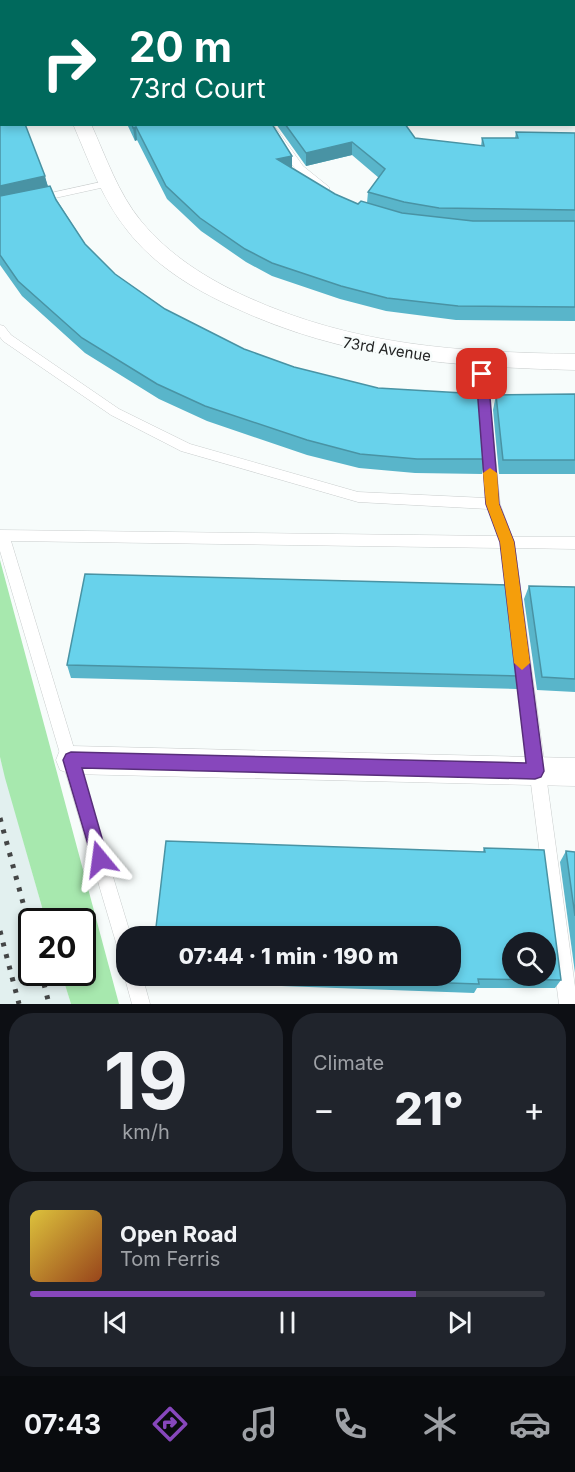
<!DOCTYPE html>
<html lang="en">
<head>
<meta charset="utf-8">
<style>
	body { margin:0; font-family:Inter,sans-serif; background:#20242c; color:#f1f3f6; height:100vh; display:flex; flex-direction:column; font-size:22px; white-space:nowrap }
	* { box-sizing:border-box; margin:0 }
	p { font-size:20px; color:#9ea1a6 }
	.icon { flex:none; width:33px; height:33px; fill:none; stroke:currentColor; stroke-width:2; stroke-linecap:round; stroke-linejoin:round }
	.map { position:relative; height:1004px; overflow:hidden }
	.details { display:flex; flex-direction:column; gap:9px; padding:9px; background:#0d0f14; flex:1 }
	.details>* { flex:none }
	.top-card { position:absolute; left:0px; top:0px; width:576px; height:126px; box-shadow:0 3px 9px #0003; background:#00695c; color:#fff; overflow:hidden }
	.fabs { position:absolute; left:502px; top:932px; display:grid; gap:12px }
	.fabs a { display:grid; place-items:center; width:54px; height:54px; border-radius:50%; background:#171b24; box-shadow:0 3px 9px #0003; font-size:30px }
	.speed { position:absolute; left:18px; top:908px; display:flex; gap:12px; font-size:30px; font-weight:700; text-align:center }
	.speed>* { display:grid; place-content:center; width:78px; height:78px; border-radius:50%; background:#171b24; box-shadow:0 3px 9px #0003; line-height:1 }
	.speed .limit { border:3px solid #111; border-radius:9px; background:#fff; color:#111 }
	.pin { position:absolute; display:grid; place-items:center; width:51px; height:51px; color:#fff; margin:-26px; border-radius:12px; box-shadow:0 3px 9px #0006 }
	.me { position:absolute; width:66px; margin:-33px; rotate:344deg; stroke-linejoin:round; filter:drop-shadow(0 0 4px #0008) }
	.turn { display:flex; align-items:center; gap:21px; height:126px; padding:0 30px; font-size:27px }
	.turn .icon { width:78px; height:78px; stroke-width:2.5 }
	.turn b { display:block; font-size:42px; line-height:51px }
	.big { font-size:45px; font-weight:800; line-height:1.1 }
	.details .widget { flex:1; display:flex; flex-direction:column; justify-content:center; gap:9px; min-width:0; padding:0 21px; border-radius:24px; background:#20242c }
	.details .dial { align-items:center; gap:0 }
	.dial b { font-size:78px; line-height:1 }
	.song { display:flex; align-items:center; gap:18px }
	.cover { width:72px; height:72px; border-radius:9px; background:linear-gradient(135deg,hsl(50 70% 55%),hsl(20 70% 35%)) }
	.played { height:6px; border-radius:3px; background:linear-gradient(90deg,#8747bc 75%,#363941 75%) }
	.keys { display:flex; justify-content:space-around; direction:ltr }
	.heat { display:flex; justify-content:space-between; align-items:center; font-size:33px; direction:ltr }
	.details .tiles { flex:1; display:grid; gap:9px; grid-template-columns:1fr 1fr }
	.widget:last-child { grid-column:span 2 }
	.trip { position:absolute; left:116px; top:926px; width:345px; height:60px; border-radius:24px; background:#171b24; box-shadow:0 3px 9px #0003; font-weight:800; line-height:60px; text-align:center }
	.tab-bar { display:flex; height:96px; justify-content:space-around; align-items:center; background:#090b0e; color:#9ea1a6 }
	.tab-bar .icon { width:42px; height:42px }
	.tab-bar .active { color:#8747bc }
	.tab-bar b { font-size:27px; color:#f1f3f6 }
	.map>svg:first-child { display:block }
	.built { fill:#e2f0ef }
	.green { fill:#a7e8ae }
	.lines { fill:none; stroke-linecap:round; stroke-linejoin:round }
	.service-casing { stroke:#c9cdcd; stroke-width:1 }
	.minor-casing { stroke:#c9cdcd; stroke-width:1 }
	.primary-casing { stroke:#c9cdcd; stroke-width:1 }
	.service { fill:#fff; fill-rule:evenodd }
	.minor { fill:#fff; fill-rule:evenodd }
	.primary { fill:#fff; fill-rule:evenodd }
	.rail { stroke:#444646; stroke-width:5; stroke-dasharray:4 8; stroke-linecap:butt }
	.wall { fill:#59b5ca }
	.shaded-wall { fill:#4993a4 }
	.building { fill:#68d2eb; stroke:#4993a4; stroke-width:1.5; fill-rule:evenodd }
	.route { fill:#8747bc; stroke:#582e7a; stroke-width:1.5 }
	.slow { fill:#f59e0b }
	.labels { text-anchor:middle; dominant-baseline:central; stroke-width:5; stroke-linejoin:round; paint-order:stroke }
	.street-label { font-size:15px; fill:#232424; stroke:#f7fcfb }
</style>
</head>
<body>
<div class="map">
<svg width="575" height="1004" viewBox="0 0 575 1004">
	<rect width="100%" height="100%" fill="#f7fcfb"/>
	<polygon class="built" points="0,757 46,921 32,921 32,972 61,972 71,1004 0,1004"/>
	<polygon class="green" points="0,560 119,1004 71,1004 61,972 82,972 82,921 46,921 5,778 0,757"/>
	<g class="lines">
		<defs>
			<g id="service">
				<path d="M264,124H273L303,166L329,187V191C307,194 275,141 264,124Z"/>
				<polygon points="110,180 114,181 114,185 37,202 32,199 37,196"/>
				<polygon points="0,325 4,326 11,335 119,409 190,444 358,492 486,498 475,360 477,357 485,357 500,504 512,537 575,537 575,549 515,548 575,987 575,1004 559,1004 501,548 11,541 131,936 126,936 126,959 120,956 0,551 0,530 498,536 488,509 358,502 181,451 111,415 3,341 0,337"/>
				<polygon points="126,970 126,975 142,975 150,1004 132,1004 124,975"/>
			</g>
			<g id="minor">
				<polygon points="575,115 575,125 570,124 574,124"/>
				<path d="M73,124H91C106,157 118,193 141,221C169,255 207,279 247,297C355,346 459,352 575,354V370C454,367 344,359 233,307C193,289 154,265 127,230C102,199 89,161 73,124Z"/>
				<polygon points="71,746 575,758 575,786 71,774 60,770 56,760 60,750"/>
			</g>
			<polygon id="primary" points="0,0 127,0 2,2 0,7"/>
		</defs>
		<use href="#service" class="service-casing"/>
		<use href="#minor" class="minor-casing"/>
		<use href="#primary" class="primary-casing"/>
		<use href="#service" class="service"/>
		<use href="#minor" class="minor"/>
		<use href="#primary" class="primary"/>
		<g class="rail">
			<polyline points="0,818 32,936"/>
			<polyline points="0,931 19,1004"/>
			<polyline points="41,972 49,1004"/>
		</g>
	</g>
	<g class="wall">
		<polygon points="0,62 48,186 85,244 115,274 165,309 244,349 485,459 482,474 415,473 359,468 307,455 207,421 159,399 85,353 22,296 0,265"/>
		<polygon points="127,124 272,124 292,168 335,194 358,204 367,203 368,192 379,178 352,155 306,166 276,124 405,124 415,138 481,146 482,138 515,138 516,132 575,133 575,321 456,320 386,311 340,299 272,276 246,262 201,231 167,199 137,140 135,141"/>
		<polygon points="575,394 575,474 499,474 493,410 496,395"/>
		<polygon points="529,586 575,587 575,692 537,690 524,599"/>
		<polygon points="67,665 521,676 517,689 71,678"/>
		<polygon points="484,848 561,980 555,988 477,988 474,993 224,984 154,979 153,975 450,975"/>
		<polygon points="566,851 575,852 575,973 560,862"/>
	</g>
	<g class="shaded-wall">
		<polygon points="136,127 137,140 135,141 133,128"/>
		<polygon points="352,142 352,155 306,166 306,153"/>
		<polygon points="292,156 292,169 277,159"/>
		<polygon points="45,176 49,191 0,202 0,186"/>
	</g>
	<g class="building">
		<rect x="574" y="26" width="1" height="54"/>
		<polygon points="0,62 2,65 2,124 25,124 45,176 0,186"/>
		<polygon points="132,124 272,124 292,156 277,159 335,194 358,204 361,201 402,213 473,221 575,221 575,307 458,306 387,298 341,286 272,263 245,249 200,218 166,186 136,127 133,128"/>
		<polygon points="285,124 405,124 415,138 484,146 482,138 518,138 516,132 575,133 575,210 439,208 404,202 368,192 385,169 352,142 306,153"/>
		<polygon points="50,186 56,200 85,244 115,274 165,309 244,349 294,367 378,388 480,394 485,459 417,459 360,454 307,440 205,406 157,384 82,338 18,281 0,255 0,196"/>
		<polygon points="575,394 575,460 503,460 496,395"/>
		<polygon points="85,574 509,585 521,676 67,665"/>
		<polygon points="529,586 575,587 575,679 542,677"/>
		<path d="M166,841L485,852L484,848L544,850L561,980L478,979L479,984L210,975H450V936H155ZM513,942H546V975H513Z"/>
		<polygon points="566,851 575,852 575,916"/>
	</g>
	<polygon class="route" points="482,370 488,374 499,504 514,542 544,771 541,777 535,779 82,768 108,859 106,865 100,868 94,865 63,760 66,754 71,752 526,763 500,542 486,504 476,374"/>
	<polygon class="slow" points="490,468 497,473 499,504 514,542 530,663 522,670 514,663 500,542 486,504 483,473"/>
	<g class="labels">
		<g class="street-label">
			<text transform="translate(387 349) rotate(9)">73rd Avenue</text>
		</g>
	</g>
</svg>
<div class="fabs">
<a><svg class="icon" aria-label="search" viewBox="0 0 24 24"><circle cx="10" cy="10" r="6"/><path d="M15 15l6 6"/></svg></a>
</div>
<div class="speed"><div class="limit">20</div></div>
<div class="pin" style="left:482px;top:374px;background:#d93025"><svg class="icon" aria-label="arrive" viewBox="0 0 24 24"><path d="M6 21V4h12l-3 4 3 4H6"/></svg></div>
<svg class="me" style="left:100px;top:859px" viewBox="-20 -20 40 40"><path d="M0-17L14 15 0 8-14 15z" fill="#8747bc" stroke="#fff" stroke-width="4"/></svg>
<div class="trip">07:44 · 1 min · 190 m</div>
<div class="top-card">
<div class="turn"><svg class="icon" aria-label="right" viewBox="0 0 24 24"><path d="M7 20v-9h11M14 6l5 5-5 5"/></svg><div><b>20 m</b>73rd Court</div></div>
</div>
</div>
<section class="details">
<div class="tiles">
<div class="widget dial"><b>19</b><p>km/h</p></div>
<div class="widget"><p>Climate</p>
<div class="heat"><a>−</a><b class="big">21°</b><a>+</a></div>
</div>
<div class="widget">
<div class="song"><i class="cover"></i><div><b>Open Road</b><p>Tom Ferris</p></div></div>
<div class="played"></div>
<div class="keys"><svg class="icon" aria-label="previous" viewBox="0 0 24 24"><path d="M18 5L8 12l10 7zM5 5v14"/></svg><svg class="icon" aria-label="pause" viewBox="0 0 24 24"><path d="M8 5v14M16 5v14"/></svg><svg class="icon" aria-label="next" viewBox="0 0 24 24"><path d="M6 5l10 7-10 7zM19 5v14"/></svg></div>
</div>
</div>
</section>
<nav class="tab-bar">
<b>07:43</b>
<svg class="icon active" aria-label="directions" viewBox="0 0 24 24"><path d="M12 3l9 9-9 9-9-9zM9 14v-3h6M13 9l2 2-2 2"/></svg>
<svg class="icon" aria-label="music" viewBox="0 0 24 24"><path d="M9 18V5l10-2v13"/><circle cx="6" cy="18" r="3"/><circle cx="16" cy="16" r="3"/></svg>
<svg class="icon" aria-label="phone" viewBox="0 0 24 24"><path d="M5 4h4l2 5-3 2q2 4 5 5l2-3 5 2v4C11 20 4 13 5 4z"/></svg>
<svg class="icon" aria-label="climate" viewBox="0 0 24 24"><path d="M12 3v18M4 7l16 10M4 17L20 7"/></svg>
<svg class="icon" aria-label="car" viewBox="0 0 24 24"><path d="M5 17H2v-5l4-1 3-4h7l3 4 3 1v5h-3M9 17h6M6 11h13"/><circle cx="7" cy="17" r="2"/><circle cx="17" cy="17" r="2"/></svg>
</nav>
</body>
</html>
